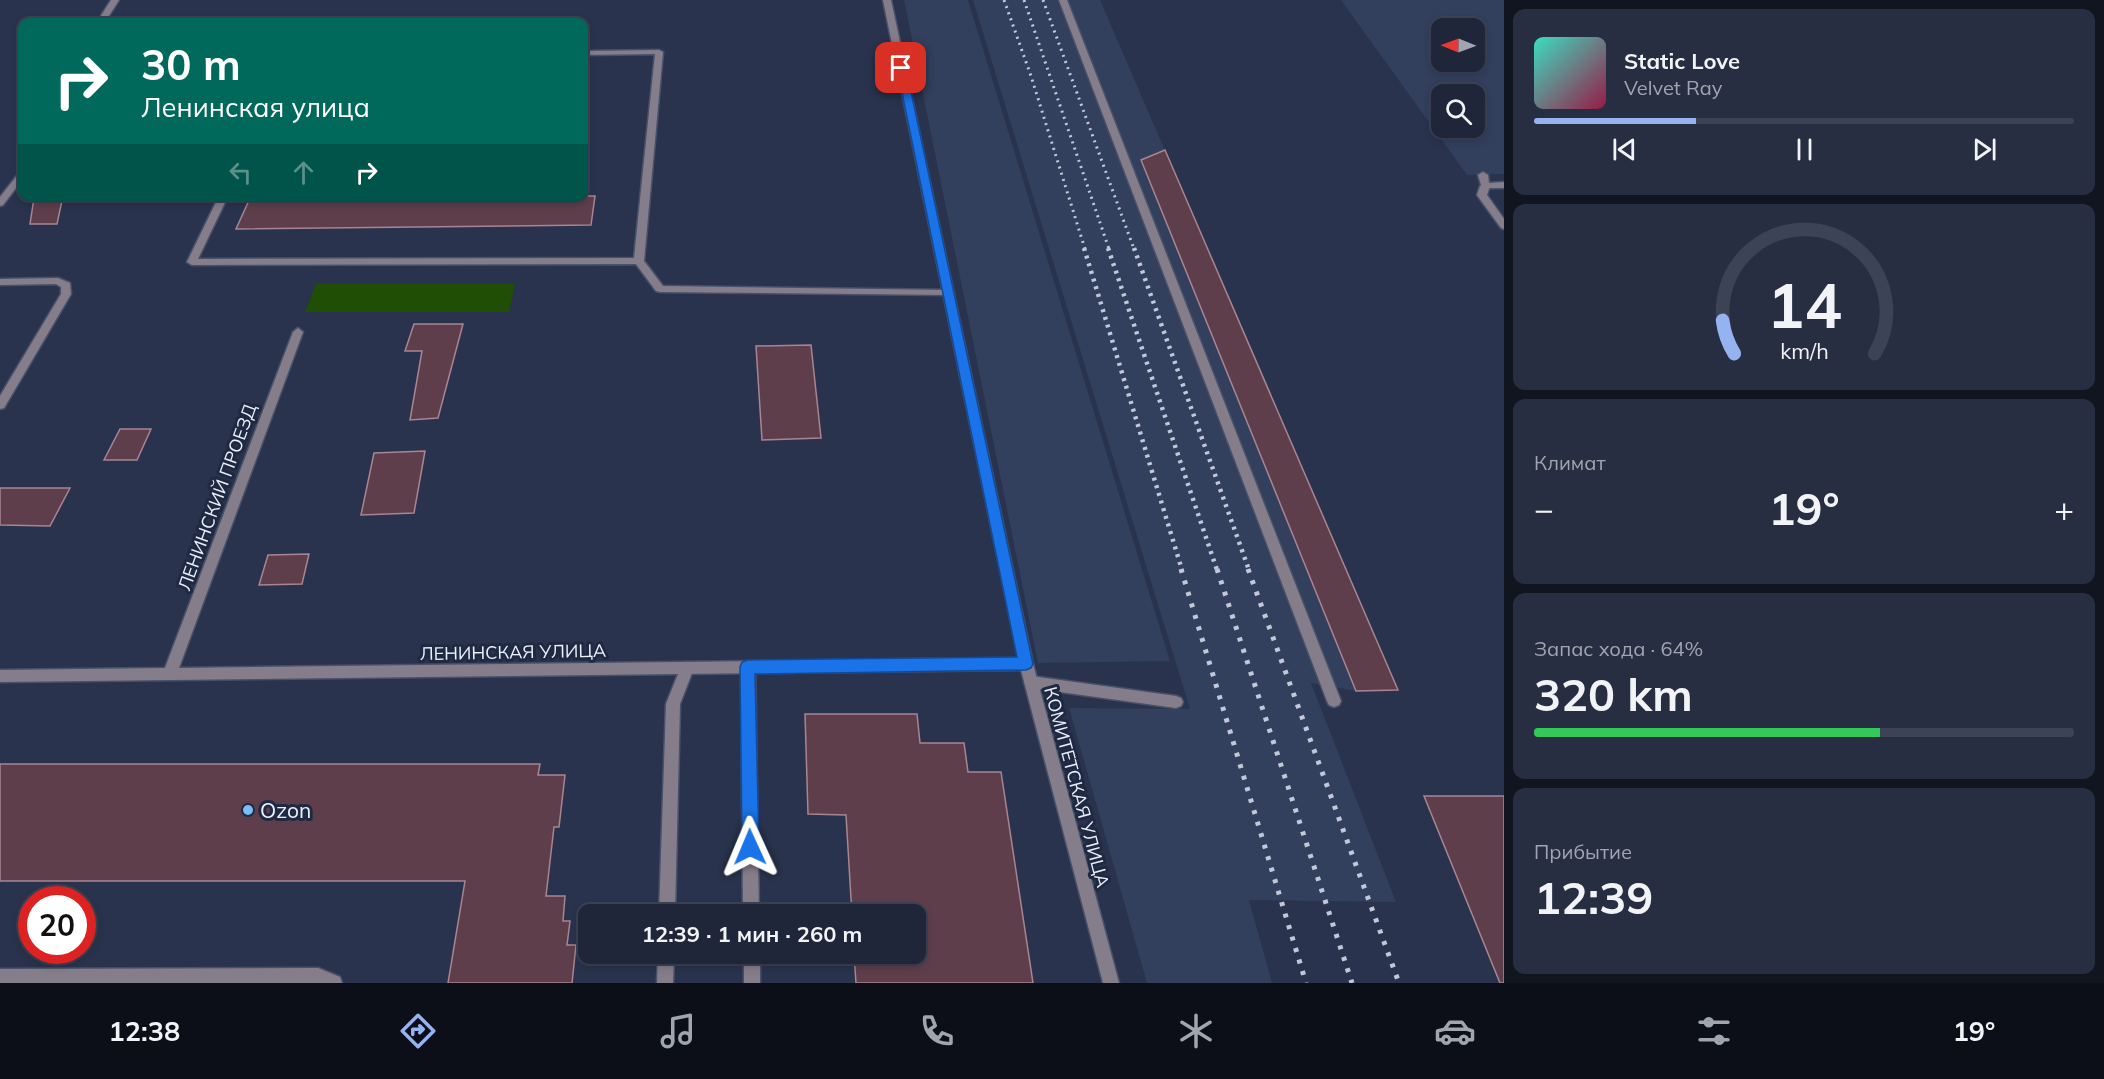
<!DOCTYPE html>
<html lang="ru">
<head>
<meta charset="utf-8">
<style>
	body { margin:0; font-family:Mulish,sans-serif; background:#272e42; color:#f1f3f6; height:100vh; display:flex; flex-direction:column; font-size:22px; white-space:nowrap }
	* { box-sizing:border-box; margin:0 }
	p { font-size:20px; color:#a1a5af }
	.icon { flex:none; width:33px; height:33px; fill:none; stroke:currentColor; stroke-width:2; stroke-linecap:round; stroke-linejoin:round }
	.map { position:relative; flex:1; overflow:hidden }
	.panel { display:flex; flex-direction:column; gap:9px; padding:9px; background:#111520; width:600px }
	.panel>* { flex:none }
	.banner { position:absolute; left:18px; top:18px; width:570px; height:183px; border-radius:12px; box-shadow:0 3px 9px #0003,0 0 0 2px #3c4354; background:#00695c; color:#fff; overflow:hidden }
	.needle { width:39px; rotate:271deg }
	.buttons { position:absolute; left:1431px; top:18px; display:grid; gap:12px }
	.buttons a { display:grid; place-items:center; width:54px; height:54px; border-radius:12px; background:#1f263a; box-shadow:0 3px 9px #0003,0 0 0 2px #3c4354; font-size:30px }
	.speed { position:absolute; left:18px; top:886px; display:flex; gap:12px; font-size:30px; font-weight:700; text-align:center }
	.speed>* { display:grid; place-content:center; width:78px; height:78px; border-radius:50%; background:#1f263a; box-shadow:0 3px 9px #0003,0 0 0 2px #3c4354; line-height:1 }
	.speed .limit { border:9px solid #d22; background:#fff; color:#111 }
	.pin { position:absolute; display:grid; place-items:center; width:51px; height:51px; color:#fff; margin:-26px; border-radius:12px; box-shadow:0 3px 9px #0006 }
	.me { position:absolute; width:66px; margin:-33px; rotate:359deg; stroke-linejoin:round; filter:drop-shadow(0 0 4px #0008) }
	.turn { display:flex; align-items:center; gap:21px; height:126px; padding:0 24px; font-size:27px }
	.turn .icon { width:78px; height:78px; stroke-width:2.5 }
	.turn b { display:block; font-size:42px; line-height:51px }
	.lanes { display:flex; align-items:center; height:57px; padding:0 24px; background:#0003; justify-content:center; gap:30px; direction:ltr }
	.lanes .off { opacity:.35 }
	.big { font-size:45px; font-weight:700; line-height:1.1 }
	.panel .card { flex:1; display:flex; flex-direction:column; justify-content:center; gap:9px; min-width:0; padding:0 21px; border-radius:12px; background:#272e42 }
	.panel .dial { align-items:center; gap:0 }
	.dial svg { height:156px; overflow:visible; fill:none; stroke:#3c4354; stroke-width:7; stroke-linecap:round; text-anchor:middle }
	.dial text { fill:#f1f3f6; stroke:none }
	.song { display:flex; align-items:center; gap:18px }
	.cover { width:72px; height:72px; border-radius:9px; background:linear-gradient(135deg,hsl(170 70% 55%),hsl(340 70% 35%)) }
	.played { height:6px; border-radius:3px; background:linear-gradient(90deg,#95b2f1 30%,#3c4354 30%) }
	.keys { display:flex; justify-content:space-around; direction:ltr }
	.heat { display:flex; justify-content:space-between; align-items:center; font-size:33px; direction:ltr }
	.charge { height:9px; border-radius:4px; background:linear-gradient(90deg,#34c759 64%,#3c4354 0) }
	.trip { position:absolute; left:578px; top:904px; width:348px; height:60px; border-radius:12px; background:#1f263a; box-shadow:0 3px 9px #0003,0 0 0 2px #3c4354; font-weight:700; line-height:60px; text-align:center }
	.tab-bar { display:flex; height:96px; justify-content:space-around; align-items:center; background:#0c0f17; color:#a1a5af }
	.tab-bar .icon { width:42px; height:42px }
	.tab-bar .selected { color:#95b2f1 }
	.tab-bar b { font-size:27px; color:#f1f3f6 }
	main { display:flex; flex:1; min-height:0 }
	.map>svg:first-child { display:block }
	.built { fill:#323f5d; fill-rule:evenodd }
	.green { fill:#204e04 }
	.building { fill:#5e3e4b; stroke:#a98592; stroke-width:1.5 }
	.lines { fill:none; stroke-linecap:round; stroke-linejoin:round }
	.service-casing { stroke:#485169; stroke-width:3 }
	.minor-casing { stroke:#485169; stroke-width:3 }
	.service { fill:#867d8a; fill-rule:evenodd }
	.minor { fill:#867d8a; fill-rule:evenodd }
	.rail-far2 { stroke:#c2c8d9; stroke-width:3; stroke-dasharray:2 4.5; stroke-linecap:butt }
	.rail-far1 { stroke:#c2c8d9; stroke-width:4.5; stroke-dasharray:3 5; stroke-linecap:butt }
	.rail { stroke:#c2c8d9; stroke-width:5; stroke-dasharray:4 8; stroke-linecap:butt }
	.route { fill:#1a73e8; stroke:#114b97; stroke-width:1.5 }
	.poi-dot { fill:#77c0f7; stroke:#1f2942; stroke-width:2 }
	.labels { text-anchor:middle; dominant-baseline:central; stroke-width:6; stroke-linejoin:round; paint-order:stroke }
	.street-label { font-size:18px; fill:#ebf0fe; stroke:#1f2942 }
	.near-poi-label { font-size:21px; fill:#ebf0fe; stroke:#1f2942; text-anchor:start }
</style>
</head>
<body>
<main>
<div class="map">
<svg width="1504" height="983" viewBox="0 0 1504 983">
	<rect width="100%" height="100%" fill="#29334d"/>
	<g class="built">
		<polygon points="904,0 968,0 1170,661 1038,663"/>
		<polygon points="973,0 1100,0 1398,690 1356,691 1311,683 1396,902 1249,900 1272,983 1147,983 1069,708 1190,709"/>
		<path d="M1341,0H1504V174L1467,175ZM1442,28H1474V62H1442ZM1442,94H1474V128H1442Z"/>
	</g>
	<polygon class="green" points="316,284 515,284 509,312 305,312"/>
	<g class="building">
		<polygon points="1165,150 1398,690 1356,691 1141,160"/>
		<polygon points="43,196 63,196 57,224 30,224 34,198"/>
		<polygon points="251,196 595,196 591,225 236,229"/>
		<polygon points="414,324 463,324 438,418 410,420 422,351 405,351"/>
		<polygon points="811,345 821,438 762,440 756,346"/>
		<polygon points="120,429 151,429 137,460 104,460"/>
		<polygon points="425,451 414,513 361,515 374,453"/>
		<polygon points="0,488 70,488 50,526 0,525"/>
		<polygon points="309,554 302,584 259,585 268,555"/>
		<polygon points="805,714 917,714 920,743 964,743 968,772 1001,772 1033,983 856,983 854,954 915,954 915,915 852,915 846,815 808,814"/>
		<polygon points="0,764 540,764 538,775 565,775 559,827 554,827 546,896 565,896 563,921 570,921 567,945 576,945 572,983 448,983 465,881 0,881"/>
		<polygon points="1424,796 1504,796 1504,983 1500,983"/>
	</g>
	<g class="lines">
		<defs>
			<g id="service">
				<polygon points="1059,0 1067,0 1341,701 1339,705 1334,707 1329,705 1327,701"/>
				<polygon points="659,50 663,52 644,261 663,286 949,290 954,293 953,295 660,292 656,291 636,264 192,265 187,262 219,196 228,196 198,259 634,258 655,54 584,55 584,51"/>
				<polygon points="1483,172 1488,175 1489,183 1504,182 1504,188 1482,188 1478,175"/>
				<polygon points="58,278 70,283 71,294 4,408 0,409 0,396 61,294 61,287 56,284 0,285 0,279"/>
				<polygon points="748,661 753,663 755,667 759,915 743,915 741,667 743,663"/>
				<polygon points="687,662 692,664 694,668 680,704 675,915 659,915 666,704 682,664"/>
				<polygon points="1031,676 1176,696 1181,698 1183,702 1181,706 1176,708 1031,688 1026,686 1024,682 1026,678"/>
				<polygon points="658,954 674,954 673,983 657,983"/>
				<rect x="744" y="954" width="16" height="29"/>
				<polygon points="318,968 340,977 342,983 0,983 0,969"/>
			</g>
			<g id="minor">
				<polygon points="111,0 119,0 105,22 97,22"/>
				<polygon points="883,0 891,0 1033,664 1119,983 1103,983 1021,670 0,682 0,670 165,668 293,332 298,328 303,332 179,668 1018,658"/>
				<polygon points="22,172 22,180 3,205 0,206 0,197 19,173"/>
				<polygon points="1485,183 1490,186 1487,195 1504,219 1504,229 1501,228 1477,195 1480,186"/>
			</g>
		</defs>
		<use href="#service" class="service-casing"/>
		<use href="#minor" class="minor-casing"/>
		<use href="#service" class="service"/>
		<use href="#minor" class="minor"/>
		<g class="rail-far2">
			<polyline points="1004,0 1031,76 1085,249"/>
			<polyline points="1024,0 1109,249"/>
			<polyline points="1043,0 1134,249"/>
		</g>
		<g class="rail-far1">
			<polyline points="1084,248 1182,570"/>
			<polyline points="1108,248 1217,570"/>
			<polyline points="1134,248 1249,570"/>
		</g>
		<g class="rail">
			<polyline points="1181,569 1306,983"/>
			<polyline points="1217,569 1352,983"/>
			<polyline points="1248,569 1399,983"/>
		</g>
	</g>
	<polygon class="route" points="901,65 906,68 1033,664 1031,668 1026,670 755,674 759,847 756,853 750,856 744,853 742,847 740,667 742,662 748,660 1017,657 897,68"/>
	<circle class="poi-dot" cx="248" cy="810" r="6"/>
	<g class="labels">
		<g class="street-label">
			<text transform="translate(217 497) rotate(-70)">ЛЕНИНСКИЙ ПРОЕЗД</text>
			<text transform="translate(513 652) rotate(-1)">ЛЕНИНСКАЯ УЛИЦА</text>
			<text transform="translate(1077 787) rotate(75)">КОМИТЕТСКАЯ УЛИЦА</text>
		</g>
		<g class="near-poi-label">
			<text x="260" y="810">Ozon</text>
		</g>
	</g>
</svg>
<div class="buttons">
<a><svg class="needle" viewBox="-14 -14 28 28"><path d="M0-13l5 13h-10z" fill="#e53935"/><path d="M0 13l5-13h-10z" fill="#a1a5af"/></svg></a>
<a><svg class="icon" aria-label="search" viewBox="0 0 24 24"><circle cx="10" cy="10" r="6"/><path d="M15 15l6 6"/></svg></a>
</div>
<div class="speed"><div class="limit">20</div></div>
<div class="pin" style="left:901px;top:68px;background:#d93025"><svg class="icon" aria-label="arrive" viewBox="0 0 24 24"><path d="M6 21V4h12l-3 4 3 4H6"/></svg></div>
<svg class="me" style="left:750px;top:847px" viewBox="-20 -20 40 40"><path d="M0-17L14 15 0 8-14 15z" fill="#1a73e8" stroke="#fff" stroke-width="4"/></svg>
<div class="trip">12:39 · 1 мин · 260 m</div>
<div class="banner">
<div class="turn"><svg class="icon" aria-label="right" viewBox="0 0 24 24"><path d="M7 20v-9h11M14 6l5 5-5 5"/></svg><div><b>30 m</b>Ленинская улица</div></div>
<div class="lanes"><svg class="icon off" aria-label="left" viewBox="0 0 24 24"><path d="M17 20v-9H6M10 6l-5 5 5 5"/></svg><svg class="icon off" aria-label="ahead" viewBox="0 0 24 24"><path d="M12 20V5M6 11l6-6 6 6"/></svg><svg class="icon" aria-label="right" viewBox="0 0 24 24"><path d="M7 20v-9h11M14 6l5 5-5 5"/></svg></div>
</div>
</div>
<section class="panel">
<div class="card">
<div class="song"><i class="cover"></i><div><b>Static Love</b><p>Velvet Ray</p></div></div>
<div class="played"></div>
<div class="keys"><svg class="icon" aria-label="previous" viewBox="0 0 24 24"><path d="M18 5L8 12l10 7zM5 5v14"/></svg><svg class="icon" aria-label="pause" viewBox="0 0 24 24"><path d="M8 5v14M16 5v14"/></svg><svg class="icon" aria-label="next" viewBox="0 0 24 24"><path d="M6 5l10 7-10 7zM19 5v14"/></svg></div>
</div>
<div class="card dial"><svg viewBox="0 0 100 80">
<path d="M14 69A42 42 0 1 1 86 69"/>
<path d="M14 69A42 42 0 0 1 8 52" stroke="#95b2f1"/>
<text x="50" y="56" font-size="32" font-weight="700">14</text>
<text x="50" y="72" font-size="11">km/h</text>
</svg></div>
<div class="card"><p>Климат</p>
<div class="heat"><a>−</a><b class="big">19°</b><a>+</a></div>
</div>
<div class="card"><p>Запас хода · 64%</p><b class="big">320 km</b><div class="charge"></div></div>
<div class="card"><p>Прибытие</p><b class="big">12:39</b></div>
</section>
</main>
<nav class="tab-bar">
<b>12:38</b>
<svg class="icon selected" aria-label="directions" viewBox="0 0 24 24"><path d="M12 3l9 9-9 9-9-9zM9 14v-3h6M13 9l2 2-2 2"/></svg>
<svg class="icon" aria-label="music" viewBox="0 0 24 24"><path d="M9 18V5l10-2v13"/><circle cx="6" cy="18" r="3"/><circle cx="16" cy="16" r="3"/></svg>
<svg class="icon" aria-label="phone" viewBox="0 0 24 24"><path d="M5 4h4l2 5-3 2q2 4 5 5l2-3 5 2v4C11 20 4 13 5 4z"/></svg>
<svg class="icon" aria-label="climate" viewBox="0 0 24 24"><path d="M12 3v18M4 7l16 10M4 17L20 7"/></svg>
<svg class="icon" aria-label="car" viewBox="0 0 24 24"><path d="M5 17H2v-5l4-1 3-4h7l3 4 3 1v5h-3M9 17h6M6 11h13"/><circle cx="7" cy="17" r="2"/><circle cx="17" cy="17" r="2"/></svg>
<svg class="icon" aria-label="filters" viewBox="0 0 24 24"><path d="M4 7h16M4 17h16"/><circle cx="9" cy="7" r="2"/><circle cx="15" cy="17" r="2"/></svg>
<b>19°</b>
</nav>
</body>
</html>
